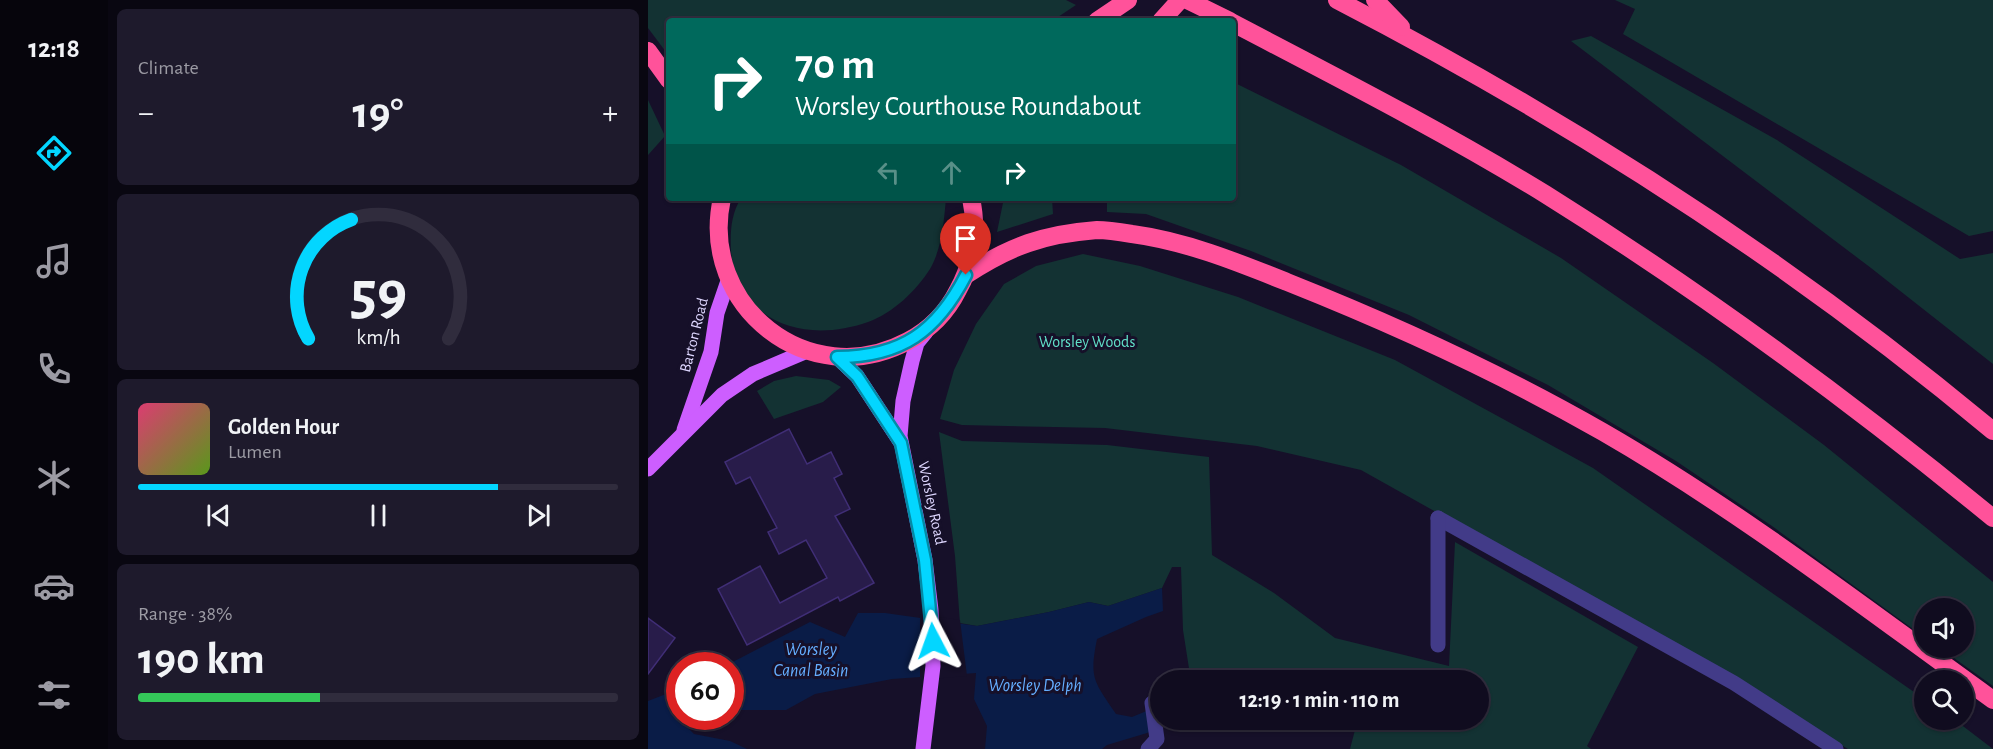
<!DOCTYPE html>
<html lang="en">
<head>
<meta charset="utf-8">
<style>
	body { margin:0; font-family:"Alegreya Sans",sans-serif; background:#1e1a2c; color:#f1f3f6; height:100vh; display:flex; flex-direction:column; font-size:22px; white-space:nowrap }
	* { box-sizing:border-box; margin:0 }
	p { font-size:20px; color:#9c9ba4 }
	.icon { flex:none; width:33px; height:33px; fill:none; stroke:currentColor; stroke-width:2; stroke-linecap:round; stroke-linejoin:round }
	.map { position:relative; flex:1; overflow:hidden }
	.details { display:flex; flex-direction:column; gap:9px; padding:9px; background:#090711; width:540px }
	.details>* { flex:none }
	.hud { position:absolute; left:18px; top:18px; width:570px; height:183px; border-radius:6px; box-shadow:0 2px 4px #0004,0 0 0 2px #302c3d; background:#00695c; color:#fff; overflow:hidden }
	.buttons { position:absolute; left:1266px; top:598px; display:grid; gap:12px }
	.buttons a { display:grid; place-items:center; width:60px; height:60px; border-radius:50%; background:#100c1f; box-shadow:0 2px 4px #0004,0 0 0 2px #302c3d; font-size:30px }
	.speed { position:absolute; left:18px; top:652px; display:flex; gap:12px; font-size:30px; font-weight:700; text-align:center }
	.speed>* { display:grid; place-content:center; width:78px; height:78px; border-radius:50%; background:#100c1f; box-shadow:0 2px 4px #0004,0 0 0 2px #302c3d; line-height:1 }
	.speed .limit { border:9px solid #d22; background:#fff; color:#111 }
	.pin { position:absolute; display:grid; place-items:center; width:51px; height:51px; color:#fff; margin:-62px -26px; border-radius:50% 50% 50% 0; rotate:-45deg; box-shadow:0 0 6px #0007 }
	.pin .icon { rotate:45deg }
	.me { position:absolute; width:66px; margin:-33px; rotate:356deg; stroke-linejoin:round; filter:drop-shadow(0 0 4px #0008) }
	.turn { display:flex; align-items:center; gap:21px; height:126px; padding:0 30px; font-size:27px }
	.turn .icon { width:78px; height:78px; stroke-width:2.5 }
	.turn b { display:block; font-size:42px; line-height:51px }
	.lanes { display:flex; align-items:center; height:57px; padding:0 30px; background:#0003; justify-content:center; gap:30px; direction:ltr }
	.lanes .off { opacity:.35 }
	.big { font-size:45px; font-weight:700; line-height:1.1 }
	.details .card { flex:1; display:flex; flex-direction:column; justify-content:center; gap:9px; min-width:0; padding:0 21px; border-radius:9px; background:#1e1a2c }
	.details .dial { align-items:center; gap:0 }
	.dial svg { height:156px; overflow:visible; fill:none; stroke:#302c3d; stroke-width:7; stroke-linecap:round; text-anchor:middle }
	.dial text { fill:#f1f3f6; stroke:none }
	.song { display:flex; align-items:center; gap:18px }
	.cover { width:72px; height:72px; border-radius:9px; background:linear-gradient(135deg,hsl(340 70% 55%),hsl(90 70% 35%)) }
	.played { height:6px; border-radius:3px; background:linear-gradient(90deg,#03d6ff 75%,#302c3d 75%) }
	.keys { display:flex; justify-content:space-around; direction:ltr }
	.heat { display:flex; justify-content:space-between; align-items:center; font-size:33px; direction:ltr }
	.charge { height:9px; border-radius:4px; background:linear-gradient(90deg,#34c759 38%,#302c3d 0) }
	.trip { position:absolute; left:502px; top:670px; width:339px; height:60px; border-radius:30px; background:#100c1f; box-shadow:0 2px 4px #0004,0 0 0 2px #302c3d; font-weight:700; line-height:60px; text-align:center }
	main { display:flex; flex:1; min-height:0 }
	.menu { display:flex; flex-direction:column; width:108px; justify-content:space-around; align-items:center; background:#06050c; color:#9c9ba4 }
	.menu .icon { width:42px; height:42px }
	.menu .selected { color:#03d6ff }
	.menu b { font-size:27px; color:#f1f3f6 }
	.map>svg:first-child { display:block }
	.green { fill:#133233 }
	.water { fill:#0a1c47 }
	.pier { fill:#161029 }
	.building { fill:#281c4a; stroke:#402e76; stroke-width:1.5 }
	.lines { fill:none; stroke-linecap:round; stroke-linejoin:round }
	.minor { stroke:#423b88; stroke-width:15 }
	.major { stroke:#cd5eff; stroke-width:15 }
	.highway { stroke:#ff529a; stroke-width:18 }
	.route-casing { stroke:#028ba6; stroke-width:15 }
	.route { stroke:#03d6ff; stroke-width:10 }
	.labels { text-anchor:middle; dominant-baseline:central; stroke-width:6; stroke-linejoin:round; paint-order:stroke }
	.street-label { font-size:16px; fill:#ded7ff; stroke:#161029 }
	.park-label { font-size:16px; fill:#61e1c9; stroke:#161029 }
	.water-label { font-size:18px; font-style:italic; fill:#65aeff; stroke:#161029 }
</style>
</head>
<body>
<main>
<nav class="menu">
<b>12:18</b>
<svg class="icon selected" aria-label="directions" viewBox="0 0 24 24"><path d="M12 3l9 9-9 9-9-9zM9 14v-3h6M13 9l2 2-2 2"/></svg>
<svg class="icon" aria-label="music" viewBox="0 0 24 24"><path d="M9 18V5l10-2v13"/><circle cx="6" cy="18" r="3"/><circle cx="16" cy="16" r="3"/></svg>
<svg class="icon" aria-label="phone" viewBox="0 0 24 24"><path d="M5 4h4l2 5-3 2q2 4 5 5l2-3 5 2v4C11 20 4 13 5 4z"/></svg>
<svg class="icon" aria-label="climate" viewBox="0 0 24 24"><path d="M12 3v18M4 7l16 10M4 17L20 7"/></svg>
<svg class="icon" aria-label="car" viewBox="0 0 24 24"><path d="M5 17H2v-5l4-1 3-4h7l3 4 3 1v5h-3M9 17h6M6 11h13"/><circle cx="7" cy="17" r="2"/><circle cx="17" cy="17" r="2"/></svg>
<svg class="icon" aria-label="filters" viewBox="0 0 24 24"><path d="M4 7h16M4 17h16"/><circle cx="9" cy="7" r="2"/><circle cx="15" cy="17" r="2"/></svg>
</nav>
<section class="details">
<div class="card"><p>Climate</p>
<div class="heat"><a>−</a><b class="big">19°</b><a>+</a></div>
</div>
<div class="card dial"><svg viewBox="0 0 100 80">
<path d="M14 69A42 42 0 1 1 86 69"/>
<path d="M14 69A42 42 0 0 1 36 8" stroke="#03d6ff"/>
<text x="50" y="56" font-size="32" font-weight="700">59</text>
<text x="50" y="72" font-size="11">km/h</text>
</svg></div>
<div class="card">
<div class="song"><i class="cover"></i><div><b>Golden Hour</b><p>Lumen</p></div></div>
<div class="played"></div>
<div class="keys"><svg class="icon" aria-label="previous" viewBox="0 0 24 24"><path d="M18 5L8 12l10 7zM5 5v14"/></svg><svg class="icon" aria-label="pause" viewBox="0 0 24 24"><path d="M8 5v14M16 5v14"/></svg><svg class="icon" aria-label="next" viewBox="0 0 24 24"><path d="M6 5l10 7-10 7zM19 5v14"/></svg></div>
</div>
<div class="card"><p>Range · 38%</p><b class="big">190 km</b><div class="charge"></div></div>
</section>
<div class="map">
<svg width="1345" height="749" viewBox="0 0 1345 749">
	<rect width="100%" height="100%" fill="#161029"/>
	<g class="green">
		<polygon points="0,0 418,0 428,5 404,21 21,21 21,56 0,28"/>
		<polygon points="967,0 1345,0 1345,231 1321,236 975,34 987,9"/>
		<polygon points="943,36 1129,140 1312,259 1345,253 1345,364 1223,268 923,41"/>
		<polygon points="585,82 753,165 913,258 1065,363 1176,445 1345,582 1345,686 1292,648 1316,648 1316,609 1276,609 1276,637 1124,526 1028,461 900,385 761,315 603,251 498,214 459,212 459,203 469,198 585,198"/>
		<polygon points="0,100 17,136 0,155"/>
		<path d="M93,198H298C296,221 294,248 282,269C268,291 245,313 220,322C158,344 90,324 83,251C82,232 83,214 93,198Z"/>
		<polygon points="356,198 404,198 405,214 349,232"/>
		<polygon points="435,254 492,266 590,297 747,360 945,468 1276,699 1276,720 1307,720 1345,749 1200,749 947,601 713,470 609,446 457,428 314,425 292,419 306,370 328,324 356,284 388,266"/>
		<polygon points="148,376 181,380 193,387 175,402 126,419 109,391 126,381"/>
		<polygon points="291,432 314,441 459,445 561,457 564,555 626,593 687,638 801,666 807,542 990,647 939,746 943,749 702,749 707,730 688,720 831,720 831,681 543,681 535,630 533,567 524,567 514,588 460,606 441,602 401,612 329,626 312,623 307,556"/>
	</g>
	<g class="water">
		<path d="M514,588L515,611L498,617L449,639C441,679 446,681 468,714L484,717L513,705V720H527L499,733L459,745L454,749H337L339,726L326,699L328,673L244,679L167,694L138,710H83L82,666H77L162,622L197,637L210,613H237L329,626L401,612L441,602L460,606Z"/>
		<polygon points="31,689 32,717 34,717 33,721 46,734 82,741 99,749 0,749 0,701"/>
	</g>
	<polygon class="pier" points="272,614 312,620 319,676 272,680"/>
	<g class="building">
		<polygon points="141,429 159,464 183,452 194,474 186,478 202,509 187,516 226,583 192,601 190,597 99,645 70,589 112,566 132,603 179,578 158,540 131,554 120,532 129,528 102,477 88,484 77,462"/>
		<polygon points="0,618 27,638 0,674"/>
	</g>
	<g class="lines">
		<g class="minor">
			<polyline points="790,518 1086,683 1188,749"/>
			<polyline points="790,518 790,645"/>
			<polyline points="500,749 509,739 504,703"/>
		</g>
		<g class="major">
			<polyline points="189,357 209,376 253,443"/>
			<polyline points="36,430 63,352 69,313 81,278"/>
			<polyline points="0,469 74,395 105,374 159,351"/>
			<polyline points="275,749 285,666 283,610 277,560 252,436 255,401 264,361 269,343 278,332"/>
		</g>
		<g class="highway">
			<polyline points="539,0 582,21"/>
			<path d="M689,0C921,120 1144,263 1345,431"/>
			<polyline points="727,0 753,27"/>
			<polyline points="449,21 480,0"/>
			<polyline points="513,21 532,0"/>
			<path d="M585,23C690,78 796,132 897,194C1054,292 1202,401 1345,518"/>
			<polyline points="0,51 21,80"/>
			<path d="M74,198C50,306 161,394 260,341C281,330 299,312 310,290C326,261 330,231 323,198"/>
			<path d="M318,275C362,246 396,234 449,230C460,230 472,232 484,234C537,241 589,262 639,282C747,325 854,374 955,432C1092,511 1217,608 1345,700"/>
		</g>
	</g>
	<g class="lines">
		<defs>
			<path id="route" d="M285,641L277,560L253,443L209,376L189,357C254,357 289,331 318,275"/>
		</defs>
		<use href="#route" class="route-casing"/>
		<use href="#route" class="route"/>
	</g>
	<g class="labels">
		<g class="street-label">
			<text transform="translate(46 335) rotate(-76)">Barton Road</text>
			<text transform="translate(284 503) rotate(78)">Worsley Road</text>
		</g>
		<g class="park-label">
			<text x="439" y="342">Worsley Woods</text>
		</g>
		<g class="water-label">
			<text x="163" y="650">Worsley<tspan x="163" dy="21">Canal Basin</tspan></text>
			<text x="387" y="686">Worsley Delph</text>
		</g>
	</g>
</svg>
<div class="buttons">
<a><svg class="icon" aria-label="sound" viewBox="0 0 24 24"><path d="M4 9h4l5-4v14l-5-4H4zM17 9q2 3 0 6"/></svg></a>
<a><svg class="icon" aria-label="search" viewBox="0 0 24 24"><circle cx="10" cy="10" r="6"/><path d="M15 15l6 6"/></svg></a>
</div>
<div class="speed"><div class="limit">60</div></div>
<div class="pin" style="left:318px;top:275px;background:#d93025"><svg class="icon" aria-label="arrive" viewBox="0 0 24 24"><path d="M6 21V4h12l-3 4 3 4H6"/></svg></div>
<svg class="me" style="left:285px;top:641px" viewBox="-20 -20 40 40"><path d="M0-17L14 15 0 8-14 15z" fill="#03d6ff" stroke="#fff" stroke-width="4"/></svg>
<div class="trip">12:19 · 1 min · 110 m</div>
<div class="hud">
<div class="turn"><svg class="icon" aria-label="right" viewBox="0 0 24 24"><path d="M7 20v-9h11M14 6l5 5-5 5"/></svg><div><b>70 m</b>Worsley Courthouse Roundabout</div></div>
<div class="lanes"><svg class="icon off" aria-label="left" viewBox="0 0 24 24"><path d="M17 20v-9H6M10 6l-5 5 5 5"/></svg><svg class="icon off" aria-label="ahead" viewBox="0 0 24 24"><path d="M12 20V5M6 11l6-6 6 6"/></svg><svg class="icon" aria-label="right" viewBox="0 0 24 24"><path d="M7 20v-9h11M14 6l5 5-5 5"/></svg></div>
</div>
</div>
</main>
</body>
</html>
